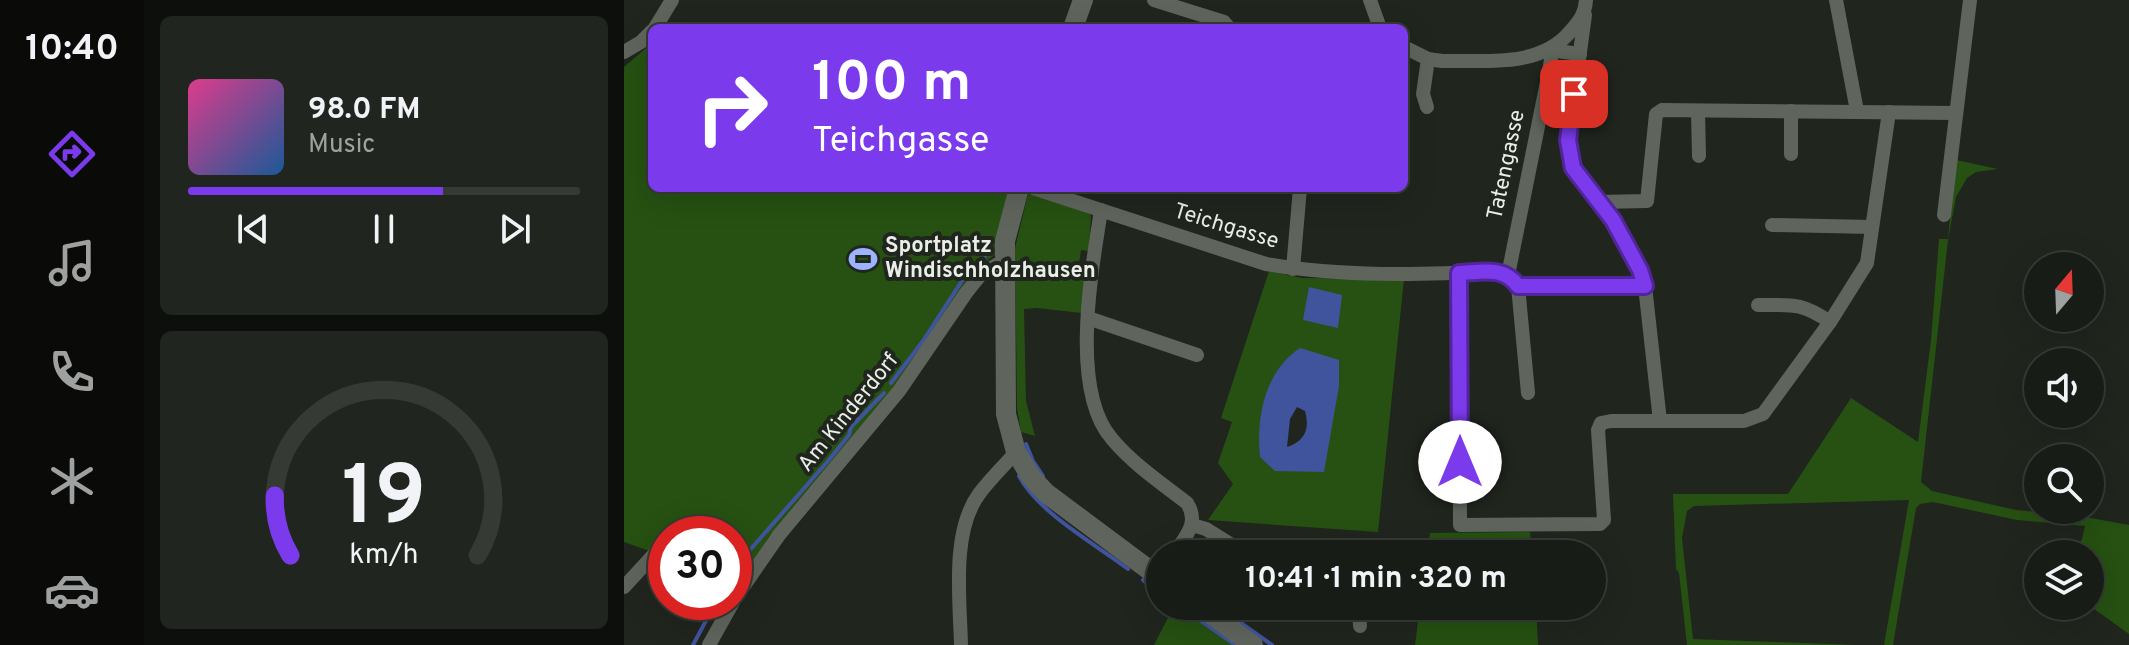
<!DOCTYPE html>
<html lang="en">
<head>
<meta charset="utf-8">
<style>
	body { margin:0; font-family:Overpass,sans-serif; background:#21251f; color:#f1f3f6; height:100vh; display:flex; flex-direction:column; font-size:30px; white-space:nowrap }
	* { box-sizing:border-box; margin:0 }
	p { font-size:26px; color:#9fa1a1 }
	.icon { flex:none; width:44px; height:44px; fill:none; stroke:currentColor; stroke-width:2; stroke-linecap:round; stroke-linejoin:round }
	.map { position:relative; flex:1; overflow:hidden }
	.panel { display:flex; flex-direction:column; gap:16px; padding:16px; background:#0d0f0c; width:480px }
	.panel>* { flex:none }
	.top-card { position:absolute; left:24px; top:24px; width:760px; height:168px; border-radius:12px; box-shadow:0 8px 32px #0002,0 0 0 2px #363a35; background:#7c3aed; color:#fff; overflow:hidden }
	.needle { width:52px; rotate:19deg }
	.tools { position:absolute; left:1400px; top:252px; display:grid; gap:16px }
	.tools a { display:grid; place-items:center; width:80px; height:80px; border-radius:50%; background:#181c16; box-shadow:0 8px 32px #0002,0 0 0 2px #363a35; font-size:40px }
	.speed { position:absolute; left:24px; top:516px; display:flex; gap:16px; font-size:40px; font-weight:700; text-align:center }
	.speed>* { display:grid; place-content:center; width:104px; height:104px; border-radius:50%; background:#181c16; box-shadow:0 8px 32px #0002,0 0 0 2px #363a35; line-height:1 }
	.speed .limit { border:12px solid #d22; background:#fff; color:#111 }
	.pin { position:absolute; display:grid; place-items:center; width:68px; height:68px; color:#fff; margin:-34px; border-radius:16px; box-shadow:0 4px 12px #0006 }
	.me { position:absolute; width:88px; margin:-44px; rotate:0deg; stroke-linejoin:round; filter:drop-shadow(0 0 6px #0008) }
	.turn { display:flex; align-items:center; gap:28px; height:168px; padding:0 32px; font-size:36px }
	.turn .icon { width:104px; height:104px; stroke-width:2.5 }
	.turn b { display:block; font-size:56px; line-height:68px }
	.panel .card { flex:1; display:flex; flex-direction:column; justify-content:center; gap:12px; min-width:0; padding:0 28px; border-radius:12px; background:#21251f }
	.panel .dial { align-items:center; gap:0 }
	.dial svg { height:208px; overflow:visible; fill:none; stroke:#363a35; stroke-width:7; stroke-linecap:round; text-anchor:middle }
	.dial text { fill:#f1f3f6; stroke:none }
	.song { display:flex; align-items:center; gap:24px }
	.cover { width:96px; height:96px; border-radius:12px; background:linear-gradient(135deg,hsl(330 70% 55%),hsl(210 70% 35%)) }
	.played { height:8px; border-radius:4px; background:linear-gradient(90deg,#7c3aed 65%,#363a35 65%) }
	.keys { display:flex; justify-content:space-around; direction:ltr }
	.trip { position:absolute; left:522px; top:540px; width:460px; height:80px; border-radius:40px; background:#181c16; box-shadow:0 8px 32px #0002,0 0 0 2px #363a35; font-weight:700; line-height:80px; text-align:center }
	main { display:flex; flex:1; min-height:0 }
	.menu { display:flex; flex-direction:column; width:144px; justify-content:space-around; align-items:center; background:#0a0b09; color:#9fa1a1 }
	.menu .icon { width:56px; height:56px }
	.menu .current { color:#7c3aed }
	.menu b { font-size:36px; color:#f1f3f6 }
	.map>svg:first-child { display:block }
	.green { fill:#265112; fill-rule:evenodd }
	.water { fill:#40549e; fill-rule:evenodd }
	.lines { fill:none; stroke-linecap:round; stroke-linejoin:round }
	.stream { stroke:#40549e; stroke-width:4 }
	.street { stroke:#5f655d; stroke-width:14 }
	.secondary { stroke:#5f655d; stroke-width:20 }
	.route-casing { stroke:#51269a; stroke-width:20 }
	.route { stroke:#7c3aed; stroke-width:14 }
	.labels { text-anchor:middle; dominant-baseline:central; stroke-width:8; stroke-linejoin:round; paint-order:stroke }
	.street-label { font-size:22px; fill:#eaeee9; stroke:#20251e }
	.poi-label { font-size:22px; font-weight:bold; fill:#eaeee9; stroke:#20251e; text-anchor:start }
</style>
</head>
<body>
<main>
<nav class="menu">
<b>10:40</b>
<svg class="icon current" aria-label="directions" viewBox="0 0 24 24"><path d="M12 3l9 9-9 9-9-9zM9 14v-3h6M13 9l2 2-2 2"/></svg>
<svg class="icon" aria-label="music" viewBox="0 0 24 24"><path d="M9 18V5l10-2v13"/><circle cx="6" cy="18" r="3"/><circle cx="16" cy="16" r="3"/></svg>
<svg class="icon" aria-label="phone" viewBox="0 0 24 24"><path d="M5 4h4l2 5-3 2q2 4 5 5l2-3 5 2v4C11 20 4 13 5 4z"/></svg>
<svg class="icon" aria-label="climate" viewBox="0 0 24 24"><path d="M12 3v18M4 7l16 10M4 17L20 7"/></svg>
<svg class="icon" aria-label="car" viewBox="0 0 24 24"><path d="M5 17H2v-5l4-1 3-4h7l3 4 3 1v5h-3M9 17h6M6 11h13"/><circle cx="7" cy="17" r="2"/><circle cx="17" cy="17" r="2"/></svg>
</nav>
<section class="panel">
<div class="card">
<div class="song"><i class="cover"></i><div><b>98.0 FM</b><p>Music</p></div></div>
<div class="played"></div>
<div class="keys"><svg class="icon" aria-label="previous" viewBox="0 0 24 24"><path d="M18 5L8 12l10 7zM5 5v14"/></svg><svg class="icon" aria-label="pause" viewBox="0 0 24 24"><path d="M8 5v14M16 5v14"/></svg><svg class="icon" aria-label="next" viewBox="0 0 24 24"><path d="M6 5l10 7-10 7zM19 5v14"/></svg></div>
</div>
<div class="card dial"><svg viewBox="0 0 100 80">
<path d="M14 69A42 42 0 1 1 86 69"/>
<path d="M14 69A42 42 0 0 1 8 46" stroke="#7c3aed"/>
<text x="50" y="56" font-size="32" font-weight="700">19</text>
<text x="50" y="72" font-size="11">km/h</text>
</svg></div>
</section>
<div class="map">
<svg width="1505" height="645" viewBox="0 0 1505 645">
	<rect width="100%" height="100%" fill="#20251e"/>
	<g class="green">
		<polygon points="28,43 28,188 389,188 372,254 349,271 261,399 181,493 144,538 124,569 110,576 110,534 42,534 42,557 0,542 0,67"/>
		<polygon points="1332,160 1374,169 1352,172 1343,178 1332,197 1324,240 1297,482 1308,491 1392,510 1461,517 1505,525 1505,634 1466,606 1466,554 1448,554 1458,539 1461,526 1393,520 1309,502 1296,504 1292,508 1269,645 1260,645 1285,500 1070,506 1063,511 1058,538 1069,639 1233,645 1063,645 1055,573 1052,569 1049,494 1164,494 1227,398 1294,442 1307,340 1315,239 1324,239"/>
		<polygon points="404,194 460,211 467,215 465,251 457,250 453,277 461,278 458,313 413,308 400,309 402,401 411,436 397,432 393,408 391,248"/>
		<path d="M645,271L678,278L780,279L754,532L584,520L609,484L594,463L608,422L597,418ZM676,348L700,471H651Z"/>
		<polygon points="906,532 908,554 803,554 806,533"/>
		<polygon points="550,606 554,606 610,645 530,645"/>
		<polygon points="796,606 912,606 914,645 791,645"/>
	</g>
	<g class="water">
		<polygon points="685,287 718,295 714,328 679,320"/>
		<path d="M676,348L715,360V386L700,472L651,471L636,457C632,417 641,371 676,348ZM673,407L681,411C686,429 681,441 663,447L666,419Z"/>
	</g>
	<g class="lines">
		<g class="stream">
			<polyline points="267,383 299,341 343,273 368,249"/>
			<polyline points="402,444 409,461 419,476"/>
			<path d="M395,476C415,513 471,544 504,569"/>
			<polyline points="112,566 204,461 225,435 227,427 260,393"/>
			<polyline points="519,580 536,592"/>
			<polyline points="556,606 610,644"/>
			<polyline points="593,606 648,645"/>
			<polyline points="69,645 92,602"/>
		</g>
		<g class="street">
			<polyline points="530,0 600,22 605,28"/>
			<polyline points="746,0 756,28"/>
			<polyline points="1212,0 1233,111"/>
			<path d="M961,15L944,140C946,175 970,193 989,219C1003,239 1014,264 1021,286L1036,421"/>
			<polyline points="31,28 48,0"/>
			<path d="M780,47L804,59L818,61C861,60 914,68 945,33C955,21 961,15 962,0"/>
			<polyline points="0,52 17,42 28,31"/>
			<polyline points="956,54 925,50 927,60 924,77 884,275 894,286 1021,286"/>
			<polyline points="803,107 799,94 804,59"/>
			<polyline points="1074,111 1075,156"/>
			<polyline points="1167,154 1167,111"/>
			<path d="M409,188L642,264C717,277 798,275 874,271L884,275"/>
			<polyline points="974,202 1023,201 1032,114 1038,110 1332,113"/>
			<path d="M477,210C468,269 445,390 488,439C509,464 537,483 563,503C576,523 561,537 550,554"/>
			<polyline points="1320,215 1346,0"/>
			<polyline points="1148,225 1248,227"/>
			<polyline points="669,269 676,188"/>
			<polyline points="835,273 836,525 976,524 980,520 974,430 977,423 987,421 1120,421 1139,414 1206,322 1243,263 1265,112"/>
			<polyline points="894,286 904,393"/>
			<path d="M1134,305C1168,305 1177,302 1206,322"/>
			<polyline points="464,318 573,355"/>
			<polyline points="568,525 582,529 622,554"/>
			<polyline points="0,587 34,550"/>
			<polyline points="110,600 155,535 275,391 342,293 358,273 380,261"/>
			<polyline points="735,606 736,626"/>
			<polyline points="85,645 109,602"/>
			<path d="M337,645C336,600 327,532 355,494C366,479 380,466 392,452"/>
		</g>
		<g class="secondary">
			<polyline points="449,28 459,0"/>
			<polyline points="395,188 381,241 382,414 392,452 407,477 422,493 536,578"/>
			<polyline points="576,606 629,645"/>
		</g>
	</g>
	<g class="lines">
		<defs>
			<path id="route" d="M836,462L835,273C858,272 880,266 894,286H1021L1016,270L989,220L949,168L944,140L950,94"/>
		</defs>
		<use href="#route" class="route-casing"/>
		<use href="#route" class="route"/>
	</g>
	<defs>
		<symbol id="stadium-bare" viewBox="-9 -9 18 18"><path d="M0-5a6.5 5 0 1 0 0 10a6.5 5 0 1 0 0-10ZM-3.5-1.8h7v3.6h-7Z" fill="#9cb4fd" stroke="#20251e" stroke-width="2.5" paint-order="stroke"/></symbol>
	</defs>
	<g fill-rule="evenodd">
		<use href="#stadium-bare" x="219" y="239" width="40" height="40"/>
	</g>
	<g class="labels">
		<g class="street-label">
			<text transform="translate(883 165) rotate(-78)">Tatengasse</text>
			<text transform="translate(602 227) rotate(17)">Teichgasse</text>
			<text transform="translate(225 413) rotate(-51)">Am Kinderdorf</text>
		</g>
		<g class="poi-label">
			<text x="261" y="246">Sportplatz<tspan x="261" dy="25">Windischholzhausen</tspan></text>
		</g>
	</g>
</svg>
<div class="tools">
<a><svg class="needle" viewBox="-14 -14 28 28"><path d="M0-13l5 13h-10z" fill="#e53935"/><path d="M0 13l5-13h-10z" fill="#9fa1a1"/></svg></a>
<a><svg class="icon" aria-label="sound" viewBox="0 0 24 24"><path d="M4 9h4l5-4v14l-5-4H4zM17 9q2 3 0 6"/></svg></a>
<a><svg class="icon" aria-label="search" viewBox="0 0 24 24"><circle cx="10" cy="10" r="6"/><path d="M15 15l6 6"/></svg></a>
<a><svg class="icon" aria-label="layers" viewBox="0 0 24 24"><path d="M12 4l9 5-9 5-9-5zM3 14l9 5 9-5"/></svg></a>
</div>
<div class="speed"><div class="limit">30</div></div>
<div class="pin" style="left:950px;top:94px;background:#d93025"><svg class="icon" aria-label="arrive" viewBox="0 0 24 24"><path d="M6 21V4h12l-3 4 3 4H6"/></svg></div>
<svg class="me" style="left:836px;top:462px" viewBox="-20 -20 40 40"><circle r="19" fill="#fff"/><path d="M0-13L10 11 0 6-10 11z" fill="#7c3aed"/></svg>
<div class="trip">10:41 · 1 min · 320 m</div>
<div class="top-card">
<div class="turn"><svg class="icon" aria-label="right" viewBox="0 0 24 24"><path d="M7 20v-9h11M14 6l5 5-5 5"/></svg><div><b>100 m</b>Teichgasse</div></div>
</div>
</div>
</main>
</body>
</html>
